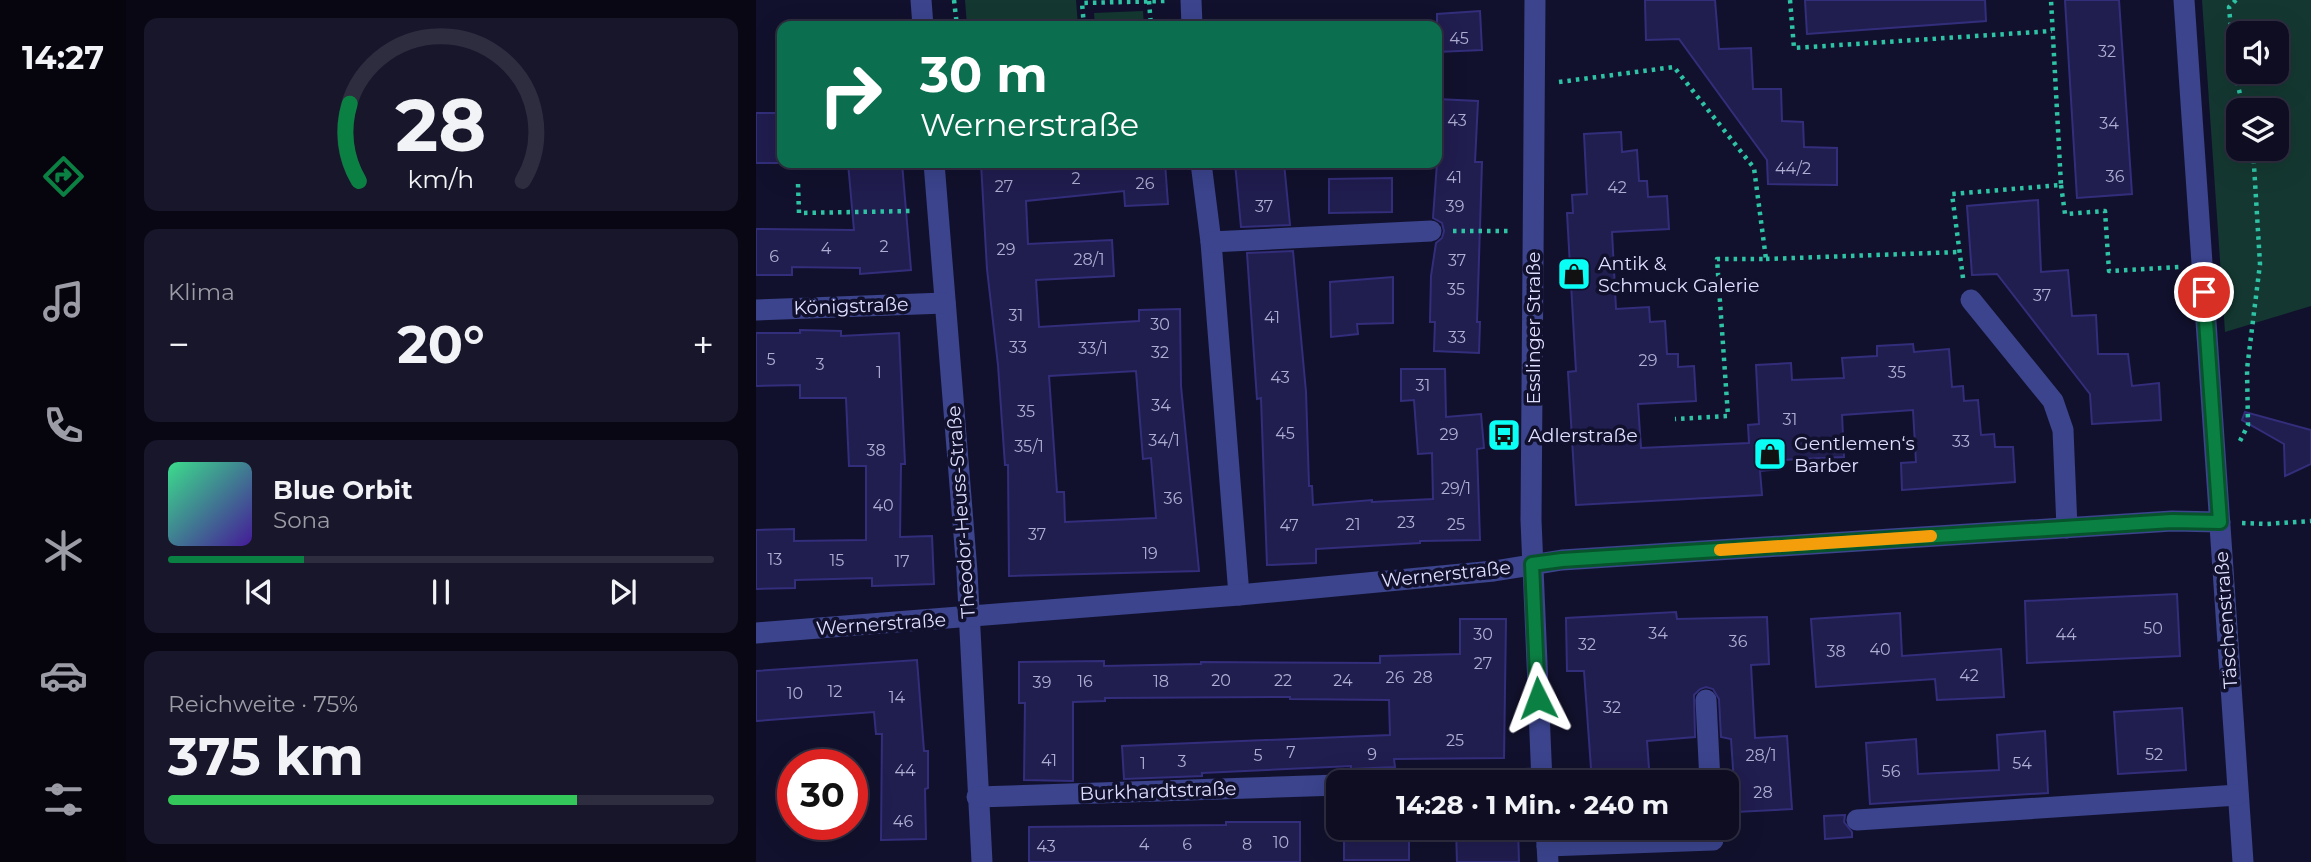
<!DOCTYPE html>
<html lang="de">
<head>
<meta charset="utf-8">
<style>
	body { margin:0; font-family:Montserrat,sans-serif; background:#17162a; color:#f1f3f6; height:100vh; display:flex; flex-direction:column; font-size:26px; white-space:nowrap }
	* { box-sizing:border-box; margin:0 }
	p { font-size:23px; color:#9b9ca5 }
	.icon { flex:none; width:38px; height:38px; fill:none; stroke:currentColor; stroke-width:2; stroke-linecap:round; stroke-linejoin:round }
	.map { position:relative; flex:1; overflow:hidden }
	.sheet { display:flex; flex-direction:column; gap:18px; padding:18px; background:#080713; width:630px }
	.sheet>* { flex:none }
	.banner { position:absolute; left:21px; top:21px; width:665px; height:147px; border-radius:14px; box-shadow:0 7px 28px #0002,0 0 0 2px #2e2d40; background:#0b6e4f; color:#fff; overflow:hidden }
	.fabs { position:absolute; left:1470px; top:21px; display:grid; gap:14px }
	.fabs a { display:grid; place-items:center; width:63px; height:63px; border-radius:14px; background:#0e0d22; box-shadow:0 7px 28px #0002,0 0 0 2px #2e2d40; font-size:35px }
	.speed { position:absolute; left:21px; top:749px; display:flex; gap:14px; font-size:35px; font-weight:700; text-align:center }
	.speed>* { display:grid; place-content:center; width:91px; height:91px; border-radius:50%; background:#0e0d22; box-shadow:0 7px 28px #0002,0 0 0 2px #2e2d40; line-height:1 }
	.speed .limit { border:10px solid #d22; background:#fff; color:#111 }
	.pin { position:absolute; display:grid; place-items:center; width:60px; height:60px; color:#fff; margin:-30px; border:4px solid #fff; border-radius:50%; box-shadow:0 2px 7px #0007 }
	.me { position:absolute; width:77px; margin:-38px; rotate:357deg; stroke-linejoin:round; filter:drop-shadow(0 0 5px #0008) }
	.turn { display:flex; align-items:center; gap:24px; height:147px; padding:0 28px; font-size:32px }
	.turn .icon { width:91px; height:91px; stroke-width:2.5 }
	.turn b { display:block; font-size:49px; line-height:60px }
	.big { font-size:52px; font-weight:700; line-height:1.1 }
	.sheet .widget { flex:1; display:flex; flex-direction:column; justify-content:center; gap:10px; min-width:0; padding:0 24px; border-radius:14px; background:#17162a }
	.sheet .dial { align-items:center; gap:0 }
	.dial svg { height:182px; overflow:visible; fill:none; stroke:#2e2d40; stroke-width:7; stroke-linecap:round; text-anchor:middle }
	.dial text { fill:#f1f3f6; stroke:none }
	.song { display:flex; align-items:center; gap:21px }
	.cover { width:84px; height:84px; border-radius:10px; background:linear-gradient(135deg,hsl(150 70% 55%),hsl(260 70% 35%)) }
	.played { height:7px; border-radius:4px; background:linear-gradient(90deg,#0b8043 25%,#2e2d40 25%) }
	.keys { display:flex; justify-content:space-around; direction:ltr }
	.heat { display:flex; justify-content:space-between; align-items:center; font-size:38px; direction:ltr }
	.charge { height:10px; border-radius:5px; background:linear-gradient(90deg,#34c759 75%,#2e2d40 0) }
	.trip { position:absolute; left:570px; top:770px; width:413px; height:70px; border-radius:14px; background:#0e0d22; box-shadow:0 7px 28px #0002,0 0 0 2px #2e2d40; font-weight:700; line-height:70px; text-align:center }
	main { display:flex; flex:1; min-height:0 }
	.menu { display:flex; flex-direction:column; width:126px; justify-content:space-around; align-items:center; background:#06050e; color:#9b9ca5 }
	.menu .icon { width:49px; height:49px }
	.menu .on { color:#0b8043 }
	.menu b { font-size:32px; color:#f1f3f6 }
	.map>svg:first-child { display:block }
	.green { fill:#143831; fill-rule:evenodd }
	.building { fill:#201d4f; stroke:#332e7b; stroke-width:2; fill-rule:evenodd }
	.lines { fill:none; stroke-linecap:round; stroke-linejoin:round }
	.path { stroke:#2ec3a5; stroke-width:4.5; stroke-dasharray:3.5 5; stroke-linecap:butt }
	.minor { stroke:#3b448d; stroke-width:21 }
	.route-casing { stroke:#07532c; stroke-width:18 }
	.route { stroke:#0b8043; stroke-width:12 }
	.slow { stroke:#f59e0b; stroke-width:12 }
	.labels { text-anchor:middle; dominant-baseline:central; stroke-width:7; stroke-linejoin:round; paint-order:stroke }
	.number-label { font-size:16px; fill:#aeaed3 }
	.poi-label { font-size:19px; fill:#dedeff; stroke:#12112d; text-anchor:start }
	.street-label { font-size:19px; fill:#dedeff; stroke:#12112d }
</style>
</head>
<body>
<main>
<nav class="menu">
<b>14:27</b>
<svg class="icon on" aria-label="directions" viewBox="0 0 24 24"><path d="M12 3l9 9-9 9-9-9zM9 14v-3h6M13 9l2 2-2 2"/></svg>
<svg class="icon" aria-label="music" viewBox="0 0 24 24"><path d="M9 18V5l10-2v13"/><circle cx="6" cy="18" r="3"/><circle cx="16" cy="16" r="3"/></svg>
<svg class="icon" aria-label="phone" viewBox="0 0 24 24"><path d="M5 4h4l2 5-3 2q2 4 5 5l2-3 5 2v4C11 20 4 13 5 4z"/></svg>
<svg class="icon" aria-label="climate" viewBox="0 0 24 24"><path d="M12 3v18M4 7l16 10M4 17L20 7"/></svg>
<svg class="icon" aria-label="car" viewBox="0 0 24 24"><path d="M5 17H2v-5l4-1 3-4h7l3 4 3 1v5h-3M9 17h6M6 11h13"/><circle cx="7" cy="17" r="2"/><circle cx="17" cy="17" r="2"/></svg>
<svg class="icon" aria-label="filters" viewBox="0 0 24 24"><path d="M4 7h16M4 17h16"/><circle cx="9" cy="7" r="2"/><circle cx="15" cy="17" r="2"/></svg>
</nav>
<section class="sheet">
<div class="widget dial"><svg viewBox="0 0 100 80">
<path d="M14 69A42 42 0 1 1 86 69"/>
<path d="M14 69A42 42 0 0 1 10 35" stroke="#0b8043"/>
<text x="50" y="56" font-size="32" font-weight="700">28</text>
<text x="50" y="72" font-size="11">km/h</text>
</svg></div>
<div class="widget"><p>Klima</p>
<div class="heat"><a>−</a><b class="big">20°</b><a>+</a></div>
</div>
<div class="widget">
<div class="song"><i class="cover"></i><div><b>Blue Orbit</b><p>Sona</p></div></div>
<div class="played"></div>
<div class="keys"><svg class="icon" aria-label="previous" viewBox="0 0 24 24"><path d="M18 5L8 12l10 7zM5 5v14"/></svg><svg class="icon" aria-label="pause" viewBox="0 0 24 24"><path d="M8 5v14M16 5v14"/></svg><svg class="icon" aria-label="next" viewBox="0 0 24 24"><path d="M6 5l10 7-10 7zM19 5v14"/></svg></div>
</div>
<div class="widget"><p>Reichweite · 75%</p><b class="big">375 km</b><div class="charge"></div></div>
</section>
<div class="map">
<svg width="1555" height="862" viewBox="0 0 1555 862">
	<rect width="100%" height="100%" fill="#12112d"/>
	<g class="green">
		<polygon points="209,0 320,0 322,26 211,26"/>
		<path d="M1446,0H1555V306L1469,332ZM1482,33H1521V72H1482ZM1521,110V149H1482V110Z"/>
		<polygon points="387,11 388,26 339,26 338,13"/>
	</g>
	<g class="building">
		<polygon points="889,0 959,0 963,49 995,48 997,89 1025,89 1026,121 1047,122 1048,147 1081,148 1081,185 1012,184 1011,160 923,39 890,40"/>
		<polygon points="1049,0 1229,0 1230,21 1051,34"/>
		<polygon points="1309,0 1363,0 1376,194 1321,198"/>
		<polygon points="724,11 726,50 681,52 681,14"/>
		<polygon points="681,99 722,101 719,162 726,162 721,322 724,322 723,353 678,351 679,322 674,322 675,276 680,243 686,238 688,231 686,223 677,218 681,163"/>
		<rect x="0" y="113" width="26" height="50"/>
		<polygon points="865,132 866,152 881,150 883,181 891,181 892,197 911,196 913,229 856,232 860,309 893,307 894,322 909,321 911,354 922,354 922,367 938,366 940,401 882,404 885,448 993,443 992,425 1003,424 1000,365 1035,363 1036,380 1088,378 1086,358 1121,356 1121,346 1157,344 1158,352 1193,349 1196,387 1207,386 1208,401 1222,400 1225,435 1238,434 1239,447 1257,447 1259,482 1146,490 1145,463 1160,462 1157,410 1086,415 1088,457 1025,460 1025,469 1004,471 1006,495 820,505 812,372 820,371 811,213 817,213 816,195 831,194 828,134"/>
		<polygon points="92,163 146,163 155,270 104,274 104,268 36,267 36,275 0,275 0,229 98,230"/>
		<path d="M225,163H409L412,204L369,206L368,191L270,201L272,244L356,240L358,276L280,280L283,327L383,321V310L424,309L425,386L443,571L253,576L252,465H249L242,365L231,269ZM380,371L387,459L395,458L400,518L309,522L308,492H301L293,376Z"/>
		<polygon points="479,163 528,163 534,225 485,227"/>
		<polygon points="636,178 636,212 573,213 573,179"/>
		<polygon points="1282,200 1285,272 1312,270 1316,316 1340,315 1342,354 1372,354 1376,386 1403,383 1405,420 1336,424 1334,394 1241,274 1216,275 1211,206"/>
		<polygon points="537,251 550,392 553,486 556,486 557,505 616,500 616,502 677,499 676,453 662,454 658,400 645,401 645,369 689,369 690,417 725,414 728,448 721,449 724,540 664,541 664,543 560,549 560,563 511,565 505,398 501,399 491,253"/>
		<polygon points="637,277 637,323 601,324 602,334 575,337 574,282"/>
		<polygon points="44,330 85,331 85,336 143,333 149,464 145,464 144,537 176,536 178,584 116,586 116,578 39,580 39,588 0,589 0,530 38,529 38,541 110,540 110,466 93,466 90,398 44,398 44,385 0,386 0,333 44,333"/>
		<polygon points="1489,412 1555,430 1555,464 1529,476 1528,444 1486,420"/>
		<polygon points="1421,594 1424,656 1271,663 1269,601"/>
		<polygon points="920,612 921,619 1011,617 1013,664 995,665 999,738 1031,736 1036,809 980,812 975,739 965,737 963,699 957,689 950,687 944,689 938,695 939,737 891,741 894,782 836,782 828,671 811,671 810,618"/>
		<polygon points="1144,613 1146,656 1245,649 1248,697 1181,700 1179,679 1060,687 1055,619"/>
		<polygon points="704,619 750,619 748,758 638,759 639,767 595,769 595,766 446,773 446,776 368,779 366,746 634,735 633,700 534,699 534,697 349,698 349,701 317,702 317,781 268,780 269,703 263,703 263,662 348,661 348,666 445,664 445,662 624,663 624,656 704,654"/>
		<polygon points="161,660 168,751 172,751 172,788 169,789 170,839 125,840 126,734 120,734 118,712 0,721 0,671"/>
		<polygon points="1426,708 1430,770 1362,774 1358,712"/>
		<polygon points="1289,731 1292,793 1114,804 1110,743 1160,739 1162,774 1243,770 1241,735"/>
		<polygon points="1089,815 1088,822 1096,832 1096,837 1069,839 1068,816"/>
		<polygon points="470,822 544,822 544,862 273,862 273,827 470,825"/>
		<rect x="588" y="828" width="65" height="32"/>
		<polygon points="700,828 762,828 763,862 701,862"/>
	</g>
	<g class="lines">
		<g class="path">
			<polyline points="198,0 201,26"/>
			<polyline points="1034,0 1038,48 1296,31"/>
			<polyline points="1480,0 1473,7 1479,74 1488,110"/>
			<polyline points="393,1 395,26"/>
			<polyline points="328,26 326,3 410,1"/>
			<polyline points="803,82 918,67 998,168 1010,259 961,259 972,416 919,419"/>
			<polyline points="42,184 43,213 157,211"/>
			<polyline points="1305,185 1309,214 1349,211 1353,271 1423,267"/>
			<polyline points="697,231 755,231"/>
			<polyline points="1010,259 1203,252"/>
			<polyline points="1207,278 1196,194 1305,185 1295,0"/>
			<polyline points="1484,441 1492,425 1491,369 1504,264 1497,149"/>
			<polyline points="1486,523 1510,524 1555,521"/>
		</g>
		<g class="minor">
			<polyline points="165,0 167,26"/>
			<polyline points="435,0 436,26"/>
			<polyline points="779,0 775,520 786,782"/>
			<polyline points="1428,0 1487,862"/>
			<polyline points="178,163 211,572 226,862"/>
			<polyline points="445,163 455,242 483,595"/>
			<polyline points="455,242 675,231"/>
			<polyline points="1215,300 1297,401 1307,430 1311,528"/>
			<polyline points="0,310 189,303"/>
			<polyline points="0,633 483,595 738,571 806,560 1416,521 1464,522"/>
			<polyline points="950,700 954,782"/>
			<polyline points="671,782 786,778"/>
			<polyline points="221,797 583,785"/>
			<polyline points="1101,820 1482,795"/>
			<polyline points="790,828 792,862"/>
			<polyline points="791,846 957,840 956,828"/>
		</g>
	</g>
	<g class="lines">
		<defs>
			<polyline id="route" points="782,698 776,564 806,560 1416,521 1464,522 1448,292"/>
		</defs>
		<use href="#route" class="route-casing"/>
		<use href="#route" class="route"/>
		<polyline class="slow" points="964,550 1175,536"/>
	</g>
	<defs>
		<symbol id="shop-square" viewBox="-11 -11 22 22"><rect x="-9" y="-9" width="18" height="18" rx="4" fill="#0afff5" stroke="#12112d"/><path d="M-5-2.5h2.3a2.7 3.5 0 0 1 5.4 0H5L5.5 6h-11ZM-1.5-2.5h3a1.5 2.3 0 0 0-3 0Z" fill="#111"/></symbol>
		<symbol id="bus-square" viewBox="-11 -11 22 22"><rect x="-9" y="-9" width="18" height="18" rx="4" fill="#0afff5" stroke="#12112d"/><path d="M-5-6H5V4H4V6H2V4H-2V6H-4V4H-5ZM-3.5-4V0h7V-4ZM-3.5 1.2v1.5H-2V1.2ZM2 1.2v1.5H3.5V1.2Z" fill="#111"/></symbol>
	</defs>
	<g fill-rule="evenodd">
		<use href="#shop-square" x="799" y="255" width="38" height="38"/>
		<use href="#bus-square" x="729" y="416" width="38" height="38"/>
		<use href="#shop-square" x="995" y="435" width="38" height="38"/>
	</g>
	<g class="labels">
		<g class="number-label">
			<text x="703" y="38">45</text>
			<text x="1351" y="51">32</text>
			<text x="701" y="120">43</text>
			<text x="1353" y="123">34</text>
			<text x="1037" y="168">44/2</text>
			<text x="1359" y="176">36</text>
			<text x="698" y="177">41</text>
			<text x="320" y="178">2</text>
			<text x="389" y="183">26</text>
			<text x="248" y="186">27</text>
			<text x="861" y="187">42</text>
			<text x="508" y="206">37</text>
			<text x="699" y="206">39</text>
			<text x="128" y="246">2</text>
			<text x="70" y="248">4</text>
			<text x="250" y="249">29</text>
			<text x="18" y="256">6</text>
			<text x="333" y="259">28/1</text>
			<text x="701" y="260">37</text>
			<text x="700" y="289">35</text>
			<text x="1286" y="295">37</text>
			<text x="260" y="315">31</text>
			<text x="516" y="317">41</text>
			<text x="404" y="324">30</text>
			<text x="701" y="337">33</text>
			<text x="262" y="347">33</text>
			<text x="337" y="348">33/1</text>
			<text x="404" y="352">32</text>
			<text x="15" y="359">5</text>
			<text x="892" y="360">29</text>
			<text x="64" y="364">3</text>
			<text x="123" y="372">1</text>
			<text x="1141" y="372">35</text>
			<text x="524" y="377">43</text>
			<text x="667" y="385">31</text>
			<text x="405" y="405">34</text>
			<text x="270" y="411">35</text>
			<text x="1034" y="419">31</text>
			<text x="529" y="433">45</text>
			<text x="693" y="434">29</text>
			<text x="408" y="440">34/1</text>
			<text x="1205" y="441">33</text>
			<text x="273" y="446">35/1</text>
			<text x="120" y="450">38</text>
			<text x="700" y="488">29/1</text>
			<text x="417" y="498">36</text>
			<text x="127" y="505">40</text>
			<text x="650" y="522">23</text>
			<text x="597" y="524">21</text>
			<text x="700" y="524">25</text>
			<text x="533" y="525">47</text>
			<text x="281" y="534">37</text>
			<text x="394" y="553">19</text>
			<text x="19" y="559">13</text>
			<text x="81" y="560">15</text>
			<text x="146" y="561">17</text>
			<text x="1397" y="628">50</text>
			<text x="902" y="633">34</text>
			<text x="727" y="634">30</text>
			<text x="1310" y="634">44</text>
			<text x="982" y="641">36</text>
			<text x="831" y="644">32</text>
			<text x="1124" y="649">40</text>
			<text x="1080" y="651">38</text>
			<text x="727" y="663">27</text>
			<text x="1213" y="675">42</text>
			<text x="639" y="677">26</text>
			<text x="667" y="677">28</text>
			<text x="465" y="680">20</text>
			<text x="527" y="680">22</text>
			<text x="587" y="680">24</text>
			<text x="329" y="681">16</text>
			<text x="405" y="681">18</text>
			<text x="286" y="682">39</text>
			<text x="79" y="691">12</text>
			<text x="39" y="693">10</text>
			<text x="141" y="697">14</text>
			<text x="856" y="707">32</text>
			<text x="699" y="740">25</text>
			<text x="535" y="752">7</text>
			<text x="616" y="754">9</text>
			<text x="1398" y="754">52</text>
			<text x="502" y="755">5</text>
			<text x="1005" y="755">28/1</text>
			<text x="293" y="760">41</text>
			<text x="426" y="761">3</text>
			<text x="387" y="763">1</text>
			<text x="1266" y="763">54</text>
			<text x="149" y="770">44</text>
			<text x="1135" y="771">56</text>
			<text x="1007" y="792">28</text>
			<text x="147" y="821">46</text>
			<text x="525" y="842">10</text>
			<text x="388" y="844">4</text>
			<text x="431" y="844">6</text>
			<text x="491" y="844">8</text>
			<text x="290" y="846">43</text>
		</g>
		<g class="poi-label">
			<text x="842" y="263">Antik &amp;<tspan x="842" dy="22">Schmuck Galerie</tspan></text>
			<text x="772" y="435">Adlerstraße</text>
			<text x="1038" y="443">Gentlemen‘s<tspan x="1038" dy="22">Barber</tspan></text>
		</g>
		<g class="street-label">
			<text transform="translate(95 306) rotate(-2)">Königstraße</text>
			<text transform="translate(777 328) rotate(-90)">Esslinger Straße</text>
			<text transform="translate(205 512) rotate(-94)">Theodor-Heuss-Straße</text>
			<text transform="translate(690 574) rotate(-6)">Wernerstraße</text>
			<text transform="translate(1470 620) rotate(-94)">Täschenstraße</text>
			<text transform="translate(125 624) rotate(-4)">Wernerstraße</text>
			<text transform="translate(402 791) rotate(-2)">Burkhardtstraße</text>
		</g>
	</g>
</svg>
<div class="fabs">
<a><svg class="icon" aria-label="sound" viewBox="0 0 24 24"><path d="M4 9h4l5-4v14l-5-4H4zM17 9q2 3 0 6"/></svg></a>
<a><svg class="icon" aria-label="layers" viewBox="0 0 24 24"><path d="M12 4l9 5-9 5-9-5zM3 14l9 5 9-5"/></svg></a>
</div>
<div class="speed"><div class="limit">30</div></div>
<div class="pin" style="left:1448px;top:292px;background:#d93025"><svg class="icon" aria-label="arrive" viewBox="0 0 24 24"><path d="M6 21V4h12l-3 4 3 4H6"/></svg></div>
<svg class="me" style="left:782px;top:698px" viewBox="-20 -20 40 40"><path d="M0-17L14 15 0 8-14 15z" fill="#0b8043" stroke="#fff" stroke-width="4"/></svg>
<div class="trip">14:28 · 1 Min. · 240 m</div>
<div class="banner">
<div class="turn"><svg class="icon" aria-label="right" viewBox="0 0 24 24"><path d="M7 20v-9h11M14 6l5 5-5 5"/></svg><div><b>30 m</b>Wernerstraße</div></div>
</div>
</div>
</main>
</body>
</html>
